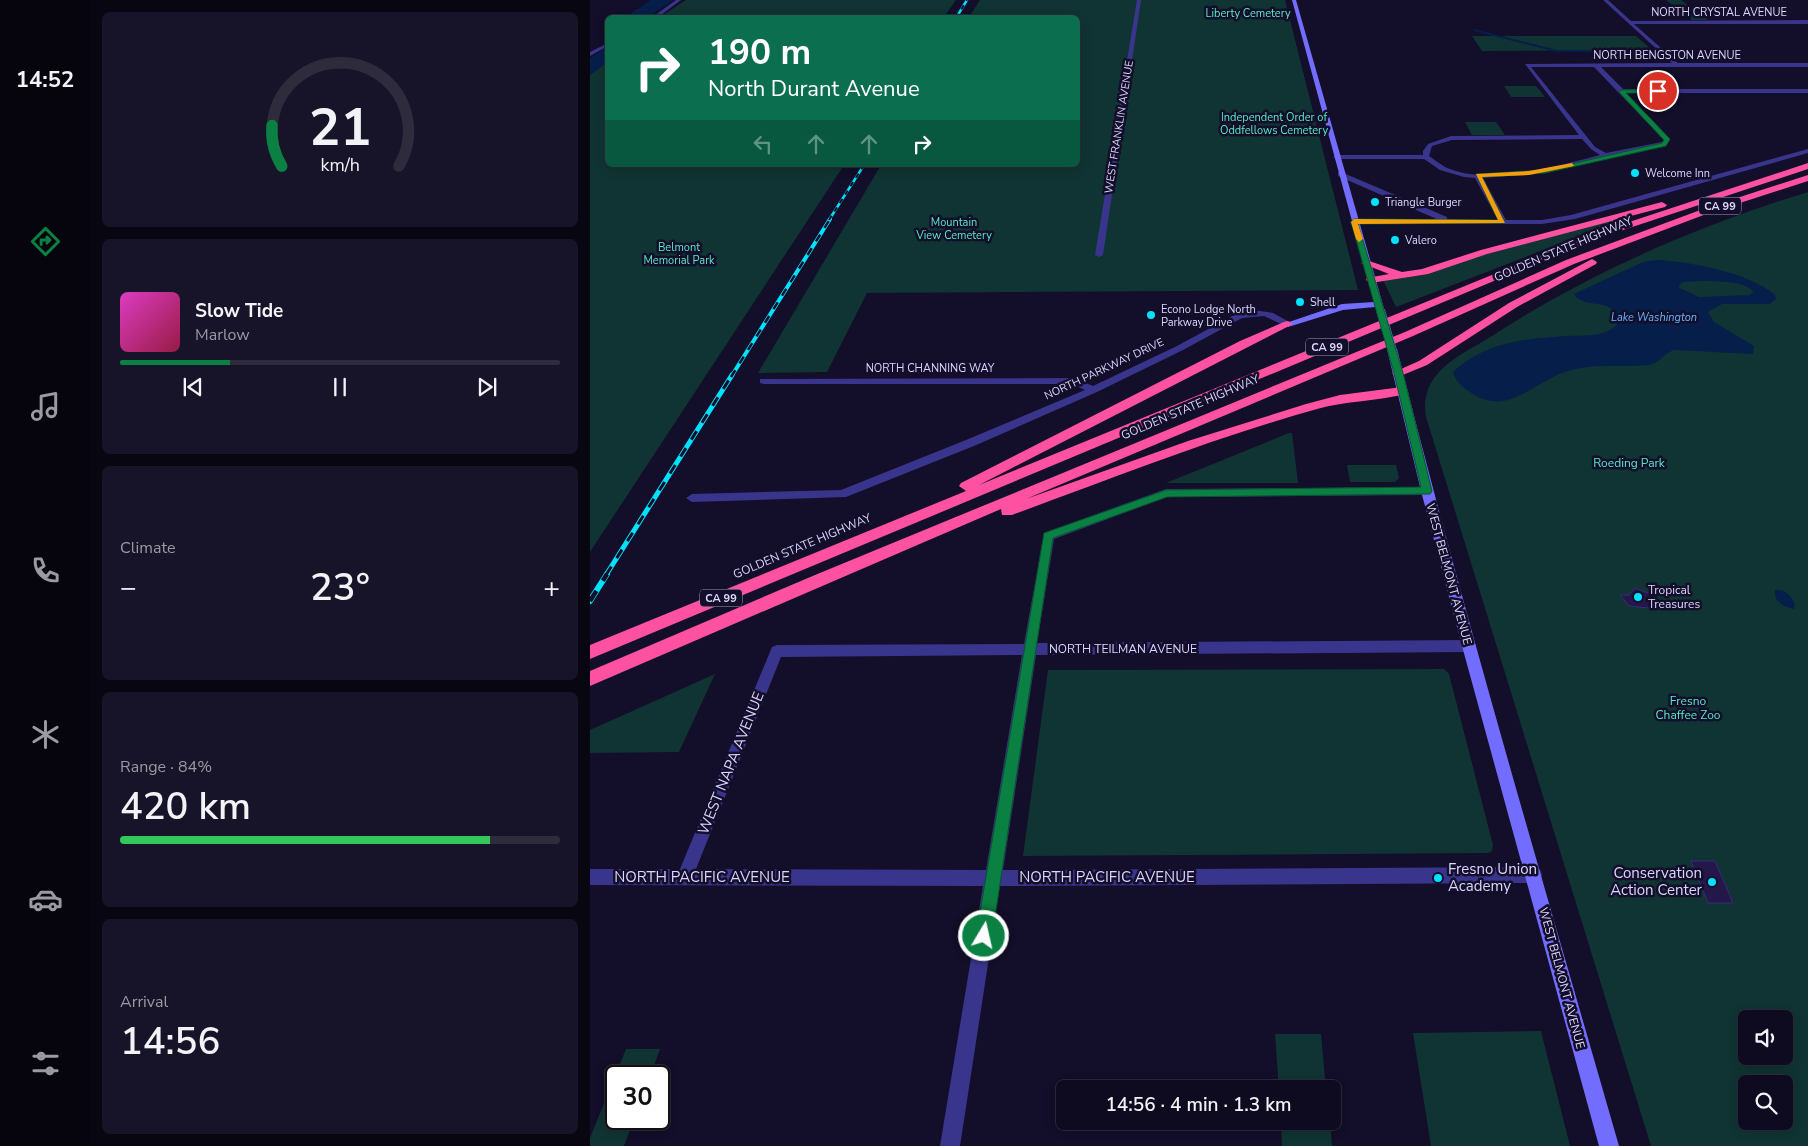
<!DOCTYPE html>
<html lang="en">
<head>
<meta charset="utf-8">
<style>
	body { margin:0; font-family:"Nunito Sans",sans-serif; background:#171328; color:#f1f3f6; height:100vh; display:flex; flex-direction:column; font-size:19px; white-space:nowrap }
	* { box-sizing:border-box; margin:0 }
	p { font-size:16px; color:#9b9aa4 }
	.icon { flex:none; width:28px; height:28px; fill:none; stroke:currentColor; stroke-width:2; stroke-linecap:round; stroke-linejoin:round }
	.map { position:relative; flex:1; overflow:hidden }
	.drawer { display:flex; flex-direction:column; gap:12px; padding:12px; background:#080611; width:500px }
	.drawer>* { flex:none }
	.guide { position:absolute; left:15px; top:15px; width:475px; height:152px; border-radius:8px; box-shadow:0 2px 12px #0003,0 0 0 1px #2e2b3d; background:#0b6e4f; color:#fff; overflow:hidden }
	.controls { position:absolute; left:1148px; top:1010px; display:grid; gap:10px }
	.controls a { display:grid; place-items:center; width:55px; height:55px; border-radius:8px; background:#0e0a1f; box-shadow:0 2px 12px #0003,0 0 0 1px #2e2b3d; font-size:25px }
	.speed { position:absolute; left:15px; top:1065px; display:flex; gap:10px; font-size:25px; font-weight:700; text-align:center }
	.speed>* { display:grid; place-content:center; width:65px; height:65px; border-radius:50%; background:#0e0a1f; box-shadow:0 2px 12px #0003,0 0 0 1px #2e2b3d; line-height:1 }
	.speed .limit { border:2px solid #111; border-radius:8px; background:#fff; color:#111 }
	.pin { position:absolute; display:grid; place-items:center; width:42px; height:42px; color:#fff; margin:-21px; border:2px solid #fff; border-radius:50%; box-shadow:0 1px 5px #0007 }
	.me { position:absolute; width:55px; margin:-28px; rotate:9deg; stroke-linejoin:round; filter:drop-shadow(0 0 4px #0008) }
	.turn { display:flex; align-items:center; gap:18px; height:105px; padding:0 20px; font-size:22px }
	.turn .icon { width:65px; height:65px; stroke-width:2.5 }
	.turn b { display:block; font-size:35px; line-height:42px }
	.lanes { display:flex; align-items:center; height:48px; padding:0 20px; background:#0003; justify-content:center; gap:25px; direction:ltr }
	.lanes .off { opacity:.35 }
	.big { font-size:38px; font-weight:600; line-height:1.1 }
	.drawer .tile { flex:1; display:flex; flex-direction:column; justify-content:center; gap:8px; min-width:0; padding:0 18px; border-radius:8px; background:#171328 }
	.drawer .dial { align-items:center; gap:0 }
	.dial svg { height:130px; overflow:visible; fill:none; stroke:#2e2b3d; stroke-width:7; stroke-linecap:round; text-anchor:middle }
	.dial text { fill:#f1f3f6; stroke:none }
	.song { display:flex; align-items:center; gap:15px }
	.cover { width:60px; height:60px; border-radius:8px; background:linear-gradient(135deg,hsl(310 70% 55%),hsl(340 70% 35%)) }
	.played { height:5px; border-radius:2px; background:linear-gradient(90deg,#0b8043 25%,#2e2b3d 25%) }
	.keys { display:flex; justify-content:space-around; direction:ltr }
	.heat { display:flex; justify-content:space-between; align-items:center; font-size:28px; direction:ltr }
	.charge { height:8px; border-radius:4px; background:linear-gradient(90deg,#34c759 84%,#2e2b3d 0) }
	.trip { position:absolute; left:466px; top:1080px; width:285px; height:50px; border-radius:8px; background:#0e0a1f; box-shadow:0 2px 12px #0003,0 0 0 1px #2e2b3d; font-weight:600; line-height:50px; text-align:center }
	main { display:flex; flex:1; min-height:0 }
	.tab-bar { display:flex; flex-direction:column; width:90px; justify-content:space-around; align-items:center; background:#06040c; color:#9b9aa4 }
	.tab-bar .icon { width:35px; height:35px }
	.tab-bar .active { color:#0b8043 }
	.tab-bar b { font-size:22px; color:#f1f3f6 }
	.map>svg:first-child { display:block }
	.green { fill:#103433; fill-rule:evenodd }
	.water { fill:#061e4a; fill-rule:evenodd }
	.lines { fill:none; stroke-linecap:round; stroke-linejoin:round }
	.stream { stroke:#061e4a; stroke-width:2 }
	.building { fill:#24184b; stroke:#3a2979 }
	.minor { fill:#3a358c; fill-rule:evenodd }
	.tertiary { fill:#3a358c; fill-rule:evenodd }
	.secondary { fill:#736dff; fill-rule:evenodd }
	.motorway { fill:#ff51a2; fill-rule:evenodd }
	.rail-far3-casing { stroke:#02e2ff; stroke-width:2.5 }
	.rail-far2-casing { stroke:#02e2ff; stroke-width:4 }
	.rail-far1-casing { stroke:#02e2ff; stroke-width:5 }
	.rail-casing { stroke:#02e2ff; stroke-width:6 }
	.rail-far3 { stroke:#130e29; stroke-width:2; stroke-dasharray:5; stroke-linecap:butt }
	.rail-far2 { stroke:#130e29; stroke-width:2.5; stroke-dasharray:8; stroke-linecap:butt }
	.rail-far1 { stroke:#130e29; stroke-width:3; stroke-dasharray:10; stroke-linecap:butt }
	.rail { stroke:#130e29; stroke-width:4.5; stroke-dasharray:12; stroke-linecap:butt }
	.secondary-bridge { stroke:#736dff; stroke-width:9 }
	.route { fill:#0b8043; stroke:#07532c }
	.slow { fill:#f59e0b }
	.poi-dot { fill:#02e2ff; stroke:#130e29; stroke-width:2 }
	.labels { text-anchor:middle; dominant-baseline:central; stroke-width:5; stroke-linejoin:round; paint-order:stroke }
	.far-street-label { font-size:11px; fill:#dbd6ff; stroke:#130e29 }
	.far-park-label { font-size:11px; fill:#58e9c7; stroke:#130e29 }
	.far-poi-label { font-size:11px; fill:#dbd6ff; stroke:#130e29; text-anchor:start }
	.shield { fill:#130e29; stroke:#9f9abf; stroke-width:1 }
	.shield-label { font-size:11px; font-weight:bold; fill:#dbd6ff }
	.far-water-label { font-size:11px; font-style:italic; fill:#64b5ff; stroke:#130e29 }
	.street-label { font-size:12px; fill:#dbd6ff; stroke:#130e29 }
	.park-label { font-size:12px; fill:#58e9c7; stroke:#130e29 }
	.poi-label { font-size:12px; fill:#dbd6ff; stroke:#130e29; text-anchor:start }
	.near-street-label { font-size:15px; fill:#dbd6ff; stroke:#130e29 }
	.near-poi-label { font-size:15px; fill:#dbd6ff; stroke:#130e29; text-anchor:start }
</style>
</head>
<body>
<main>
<nav class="tab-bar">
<b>14:52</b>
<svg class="icon active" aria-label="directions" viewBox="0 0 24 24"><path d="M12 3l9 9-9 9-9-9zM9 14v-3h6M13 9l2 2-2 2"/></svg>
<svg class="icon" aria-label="music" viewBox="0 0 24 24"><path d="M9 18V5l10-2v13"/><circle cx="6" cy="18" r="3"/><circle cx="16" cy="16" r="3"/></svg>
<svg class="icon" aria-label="phone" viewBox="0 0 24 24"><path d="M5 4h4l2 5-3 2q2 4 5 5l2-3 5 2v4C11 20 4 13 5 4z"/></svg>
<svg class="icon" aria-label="climate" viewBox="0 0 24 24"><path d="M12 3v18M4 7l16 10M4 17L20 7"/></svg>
<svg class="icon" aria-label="car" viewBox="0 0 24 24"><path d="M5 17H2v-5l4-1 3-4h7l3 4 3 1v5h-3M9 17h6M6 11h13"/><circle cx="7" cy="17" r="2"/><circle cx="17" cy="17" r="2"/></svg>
<svg class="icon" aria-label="filters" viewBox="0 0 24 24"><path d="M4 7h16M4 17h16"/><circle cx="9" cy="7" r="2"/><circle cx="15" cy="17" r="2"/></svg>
</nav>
<section class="drawer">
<div class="tile dial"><svg viewBox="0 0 100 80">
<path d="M14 69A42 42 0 1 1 86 69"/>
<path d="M14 69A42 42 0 0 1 8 44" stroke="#0b8043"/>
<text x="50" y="56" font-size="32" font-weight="700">21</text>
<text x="50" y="72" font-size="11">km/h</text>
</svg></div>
<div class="tile">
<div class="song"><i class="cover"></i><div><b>Slow Tide</b><p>Marlow</p></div></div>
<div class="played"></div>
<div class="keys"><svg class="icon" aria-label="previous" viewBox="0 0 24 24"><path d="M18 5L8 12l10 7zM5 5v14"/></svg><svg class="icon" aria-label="pause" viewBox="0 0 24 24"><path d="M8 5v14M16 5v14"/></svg><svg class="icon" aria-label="next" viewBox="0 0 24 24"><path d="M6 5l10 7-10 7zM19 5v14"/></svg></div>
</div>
<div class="tile"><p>Climate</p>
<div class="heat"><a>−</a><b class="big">23°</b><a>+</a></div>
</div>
<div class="tile"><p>Range · 84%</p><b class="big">420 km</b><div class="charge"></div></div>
<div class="tile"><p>Arrival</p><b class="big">14:56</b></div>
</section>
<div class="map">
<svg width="1218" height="1146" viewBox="0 0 1218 1146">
	<rect width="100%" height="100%" fill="#130e29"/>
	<g class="green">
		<polygon points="96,0 366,0 354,17 70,17"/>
		<polygon points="390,0 695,0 768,290 277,293 237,372 168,373 291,165 488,165 488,18 379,17"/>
		<polygon points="1076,0 1091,0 1118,20 1102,20"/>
		<polygon points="882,36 1046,36 1062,50 892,51"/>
		<polygon points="17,62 18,165 254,165 0,552 0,75"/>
		<polygon points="914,86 946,86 955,97 921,97"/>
		<polygon points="875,122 906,122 915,135 882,135"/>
		<path d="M1218,192V1146H1061L836,417C833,400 837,385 849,372C863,357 884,347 902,336C997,274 1109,225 1218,192ZM1156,1019H1194V1056H1156ZM1156,1084H1194V1121H1156Z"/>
		<polygon points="1022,217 1028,221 806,307 793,280 850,267"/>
		<polygon points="699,433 702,433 708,483 576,483"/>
		<polygon points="757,465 806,465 809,478 805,482 760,482"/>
		<polygon points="854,669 859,674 903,845 902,851 898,853 433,856 458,670"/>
		<polygon points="125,674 89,752 0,753 0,730"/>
		<polygon points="951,1031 980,1146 841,1146 823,1033"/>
		<polygon points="731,1034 736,1089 689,1089 685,1034"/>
		<polygon points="36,1049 70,1049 60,1076 26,1076 26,1119 44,1119 34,1146 0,1146 0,1138"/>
		<polygon points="691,1121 740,1121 742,1146 692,1146"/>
	</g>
	<g class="water">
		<polygon points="61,0 83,0 58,17 35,17"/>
		<polygon points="17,47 17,62 0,75 0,58"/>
		<path d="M1066,260C1099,261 1160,273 1185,295L1186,299L1180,304H1132L1118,312L1124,322L1164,346L1163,354L1084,350C1074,353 1070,363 1059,365C1032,368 1005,363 978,371C945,380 917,419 880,392C872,387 865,381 863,372C895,342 937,338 979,336C997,335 1013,337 1027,325C1026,293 996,312 984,294L1053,262ZM1112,281C1128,282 1153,280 1164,292L1159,295L1109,297L1088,287L1093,282Z"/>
		<path d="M1185,590C1196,589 1200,595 1205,604L1204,609C1194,607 1183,601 1185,590Z"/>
	</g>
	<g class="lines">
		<polyline class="stream" points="884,30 967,51 1066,51"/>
	</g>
	<g class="building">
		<polygon points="1045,588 1063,595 1068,609 1039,606 1030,595 1039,595"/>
		<polygon points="1101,861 1125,861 1143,903 1118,903"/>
	</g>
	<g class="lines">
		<g class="minor">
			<polygon points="547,0 551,0 513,255 509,257 505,255"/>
			<path d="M1013,0H1018L1041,21L1218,20V24H1044L1088,63H1218V67H1011L1033,89H1218V93H1036L1080,139V141L1074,146L947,174L893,178L916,220H952L981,215L1218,149V153L985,219L952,224H761L760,222L764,220H849L748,176V172H751L857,217V220H908L885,178L874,177L850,170L834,159H746L743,157L746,155H833V151L838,144L861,136L989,135L935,64L1082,63ZM941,67H1004L1074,140L1072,142L1016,153L1005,147ZM992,139L1001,149L1010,155C967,166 898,187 855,167C850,164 845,160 839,156L842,146L862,140Z"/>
			<polygon points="663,310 683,313 703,324 695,326 674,316 652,318 593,350 507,392 384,446 256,497 102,502 96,498 102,494 251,490 376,440 495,390 482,384 174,384 170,383 170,379 484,378 503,386 587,346 646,314"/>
			<path d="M837,487L843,491L837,495L577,497L464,539L447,643L879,640L884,642L886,646L884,650L879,652L446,655L413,870L944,867L950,869L952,875L950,881L944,883L410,886L370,1146H350L393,886L0,885V869H90L182,647L187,645L434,644L454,533L576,489ZM432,655L396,870L106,869L191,657Z"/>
		</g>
		<g class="tertiary">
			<polygon points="86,0 91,0 67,18 61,18"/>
			<polygon points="18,43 18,46 0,56 0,52"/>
		</g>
		<g class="secondary">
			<polygon points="702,0 706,0 795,312 794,314 788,314 785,307 753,310 698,327 693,324 752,304 784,302"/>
			<path d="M802,346L807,349C874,616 953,881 1029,1146H1009L872,646L831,491L797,349Z"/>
		</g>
		<g class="motorway">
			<polygon points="1218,163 1218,169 1021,234 959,258 0,659 0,645 376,491 369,486 371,483 650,341 694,322 698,321 703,324 389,485 953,254 1015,230"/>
			<path d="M1218,175V181L1119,213L984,264L823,336L436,499L598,441L716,404L750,395L812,387L818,391L816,394C787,401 756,401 727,409C623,438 523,478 422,515H412L411,509L0,686V671L225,575L815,332L976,260L1113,209Z"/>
			<polygon points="1072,202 1077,205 1075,207 897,254 838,274 781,283 776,280 777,278 799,274 771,263 776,260 812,272 832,269 891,250"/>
			<polygon points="1002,259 1007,262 1006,264 927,307 837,365 808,377 802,373 829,361 919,303"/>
		</g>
		<defs>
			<g id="rail-far3">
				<polyline points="366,18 377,0"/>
				<polyline points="239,220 274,165"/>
			</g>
			<polyline id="rail-far2" points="141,377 240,219"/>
			<polyline id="rail-far1" points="16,575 142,375"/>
			<polyline id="rail" points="0,601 17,574"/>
		</defs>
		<use href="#rail-far3" class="rail-far3-casing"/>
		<use href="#rail-far2" class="rail-far2-casing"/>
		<use href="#rail-far1" class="rail-far1-casing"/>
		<use href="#rail" class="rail-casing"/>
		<use href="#rail-far3" class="rail-far3"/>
		<use href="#rail-far2" class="rail-far2"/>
		<use href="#rail-far1" class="rail-far1"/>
		<use href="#rail" class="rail"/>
		<polyline class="secondary-bridge" points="791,312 802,349"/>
	</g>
	<polygon class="route" points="1031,90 1070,90 1068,93 1036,93 1080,139 1076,146 955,173 892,177 915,223 768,224 813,373 842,491 840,494 577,497 463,538 402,936 400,942 394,944 389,942 386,936 454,533 576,490 831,487 804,373 761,222 764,219 908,220 886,174 955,170 1072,143 1074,140 1029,92"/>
	<polygon class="slow" points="982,163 984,166 939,175 892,177 915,223 768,224 773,239 769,242 766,239 761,222 764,219 908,220 886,174 939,171"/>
	<g class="poi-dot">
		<circle cx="1045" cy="173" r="5"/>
		<circle cx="785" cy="202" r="5"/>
		<circle cx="805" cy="240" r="5"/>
		<circle cx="710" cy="302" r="5"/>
		<circle cx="561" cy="315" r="5"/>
		<circle cx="1048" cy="597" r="5"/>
		<circle cx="848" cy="878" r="5"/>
		<circle cx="1122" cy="882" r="5"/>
	</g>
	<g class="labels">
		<g class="far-street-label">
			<text x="1129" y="12">NORTH CRYSTAL AVENUE</text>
			<text x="1077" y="55">NORTH BENGSTON AVENUE</text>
			<text transform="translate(529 127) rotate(-81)">WEST FRANKLIN AVENUE</text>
			<text x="340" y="368">NORTH CHANNING WAY</text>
			<text transform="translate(514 369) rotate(-25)">NORTH PARKWAY DRIVE</text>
		</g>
		<g class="far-park-label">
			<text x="658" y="13">Liberty Cemetery</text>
			<text x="684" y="117">Independent Order of<tspan x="684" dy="13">Oddfellows Cemetery</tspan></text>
			<text x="364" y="222">Mountain<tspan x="364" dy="13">View Cemetery</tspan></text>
			<text x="89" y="247">Belmont<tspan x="89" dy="13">Memorial Park</tspan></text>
		</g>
		<g class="far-poi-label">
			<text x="1055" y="173">Welcome Inn</text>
			<text x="795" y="202">Triangle Burger</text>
			<text x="815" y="240">Valero</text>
			<text x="720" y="302">Shell</text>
			<text x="571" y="309">Econo Lodge North<tspan x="571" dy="13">Parkway Drive</tspan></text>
		</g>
		<g class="shield">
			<rect x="1109" y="197.5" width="42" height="17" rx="4"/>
			<rect x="716" y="338.5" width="42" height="17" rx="4"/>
			<rect x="110" y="589.5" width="42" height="17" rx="4"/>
		</g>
		<g class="shield-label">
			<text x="1130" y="206">CA 99</text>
			<text x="737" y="347">CA 99</text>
			<text x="131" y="598">CA 99</text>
		</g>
		<g class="far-water-label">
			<text x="1064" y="317">Lake Washington</text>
		</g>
		<g class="street-label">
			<text transform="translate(973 249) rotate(-23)">GOLDEN STATE HIGHWAY</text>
			<text transform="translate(600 407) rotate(-23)">GOLDEN STATE HIGHWAY</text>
			<text transform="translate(212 546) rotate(-23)">GOLDEN STATE HIGHWAY</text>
			<text transform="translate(859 574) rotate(75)">WEST BELMONT AVENUE</text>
			<text x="533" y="649">NORTH TEILMAN AVENUE</text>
			<text transform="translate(972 978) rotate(75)">WEST BELMONT AVENUE</text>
		</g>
		<g class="park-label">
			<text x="1039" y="463">Roeding Park</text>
			<text x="1098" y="701">Fresno<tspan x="1098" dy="14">Chaffee Zoo</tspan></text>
		</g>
		<g class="poi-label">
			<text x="1058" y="590">Tropical<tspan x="1058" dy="14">Treasures</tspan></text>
		</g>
		<g class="near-street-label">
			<text transform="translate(141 763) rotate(-68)">WEST NAPA AVENUE</text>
			<text x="112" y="877">NORTH PACIFIC AVENUE</text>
			<text x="517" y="877">NORTH PACIFIC AVENUE</text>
		</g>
		<g class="near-poi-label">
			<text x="858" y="869">Fresno Union<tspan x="858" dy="17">Academy</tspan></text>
			<text x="1112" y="873" text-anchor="end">Conservation<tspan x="1112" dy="17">Action Center</tspan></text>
		</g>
	</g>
</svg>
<div class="controls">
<a><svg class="icon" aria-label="sound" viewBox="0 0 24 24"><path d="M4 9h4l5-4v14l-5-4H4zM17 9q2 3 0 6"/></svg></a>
<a><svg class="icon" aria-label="search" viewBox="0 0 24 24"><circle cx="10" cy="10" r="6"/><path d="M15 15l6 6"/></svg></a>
</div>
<div class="speed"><div class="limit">30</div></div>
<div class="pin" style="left:1068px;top:91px;background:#d93025"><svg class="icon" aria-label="arrive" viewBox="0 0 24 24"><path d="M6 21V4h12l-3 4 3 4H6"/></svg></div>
<svg class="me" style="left:394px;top:936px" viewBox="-20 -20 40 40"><circle r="17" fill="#0b8043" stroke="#fff" stroke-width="3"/><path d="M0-11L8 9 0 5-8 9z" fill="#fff"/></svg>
<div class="trip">14:56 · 4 min · 1.3 km</div>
<div class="guide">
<div class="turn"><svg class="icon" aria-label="right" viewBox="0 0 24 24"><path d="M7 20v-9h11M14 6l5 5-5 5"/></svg><div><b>190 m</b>North Durant Avenue</div></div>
<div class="lanes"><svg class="icon off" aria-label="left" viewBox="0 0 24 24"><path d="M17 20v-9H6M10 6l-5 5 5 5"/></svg><svg class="icon off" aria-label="ahead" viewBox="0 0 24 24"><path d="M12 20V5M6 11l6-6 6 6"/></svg><svg class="icon off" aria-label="ahead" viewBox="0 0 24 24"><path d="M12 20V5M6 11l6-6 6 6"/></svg><svg class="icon" aria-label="right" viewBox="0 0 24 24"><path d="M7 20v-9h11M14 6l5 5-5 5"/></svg></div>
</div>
</div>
</main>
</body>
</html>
